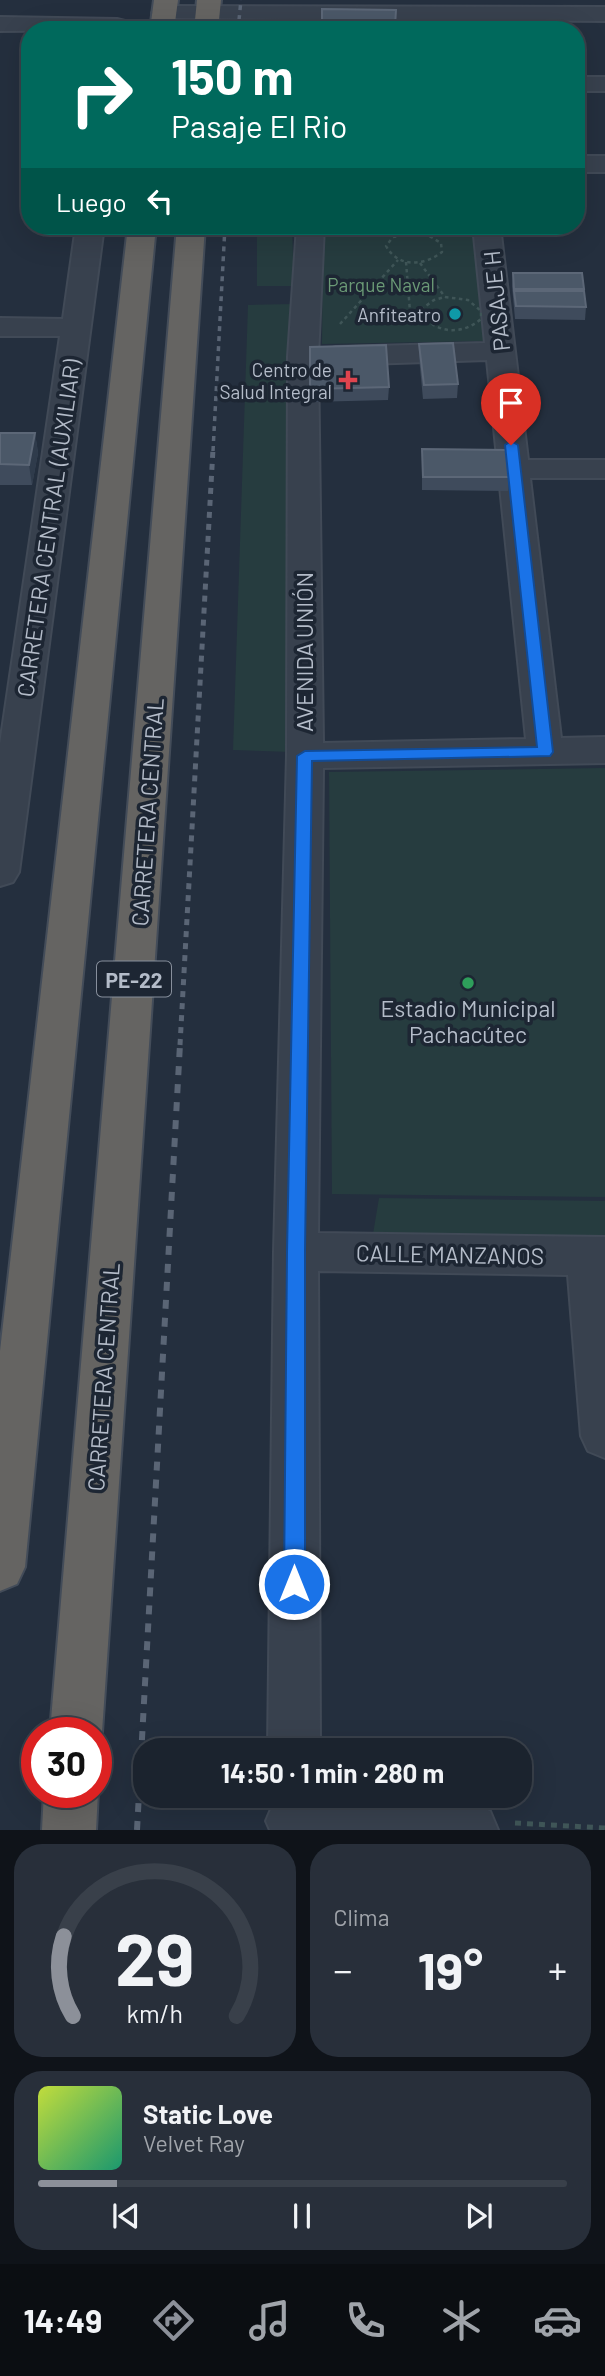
<!DOCTYPE html>
<html lang="es">
<head>
<meta charset="utf-8">
<style>
	body { margin:0; font-family:Barlow,sans-serif; background:#282f3a; color:#f1f3f6; height:100vh; display:flex; flex-direction:column; font-size:26px; white-space:nowrap }
	* { box-sizing:border-box; margin:0 }
	p { font-size:23px; color:#a0a4aa }
	.icon { flex:none; width:38px; height:38px; fill:none; stroke:currentColor; stroke-width:2; stroke-linecap:round; stroke-linejoin:round }
	.map { position:relative; height:1830px; overflow:hidden }
	.side { display:flex; flex-direction:column; gap:14px; padding:14px; background:#0f1319; flex:1 }
	.side>* { flex:none }
	.top-card { position:absolute; left:21px; top:21px; width:564px; height:214px; border-radius:28px; box-shadow:0 7px 28px #0002,0 0 0 2px #39404a; background:#00695c; color:#fff; overflow:hidden }
	.speed { position:absolute; left:21px; top:1717px; display:flex; gap:14px; font-size:35px; font-weight:700; text-align:center }
	.speed>* { display:grid; place-content:center; width:91px; height:91px; border-radius:50%; background:#1b232e; box-shadow:0 7px 28px #0002,0 0 0 2px #39404a; line-height:1 }
	.speed .limit { border:10px solid #d22; background:#fff; color:#111 }
	.pin { position:absolute; display:grid; place-items:center; width:60px; height:60px; color:#fff; margin:-72px -30px; border-radius:50% 50% 50% 0; rotate:-45deg; box-shadow:0 0 7px #0007 }
	.pin .icon { rotate:45deg }
	.me { position:absolute; width:77px; margin:-38px; rotate:0deg; stroke-linejoin:round; filter:drop-shadow(0 0 5px #0008) }
	.turn { display:flex; align-items:center; gap:24px; height:147px; padding:0 35px; font-size:32px }
	.turn .icon { width:91px; height:91px; stroke-width:2.5 }
	.turn b { display:block; font-size:49px; line-height:60px }
	.then { display:flex; align-items:center; height:66px; padding:0 35px; background:#0003; gap:14px; font-size:26px }
	.big { font-size:52px; font-weight:700; line-height:1.1 }
	.side .widget { flex:1; display:flex; flex-direction:column; justify-content:center; gap:10px; min-width:0; padding:0 24px; border-radius:28px; background:#282f3a }
	.side .dial { align-items:center; gap:0 }
	.dial svg { height:182px; overflow:visible; fill:none; stroke:#39404a; stroke-width:7; stroke-linecap:round; text-anchor:middle }
	.dial text { fill:#f1f3f6; stroke:none }
	.song { display:flex; align-items:center; gap:21px }
	.cover { width:84px; height:84px; border-radius:10px; background:linear-gradient(135deg,hsl(70 70% 55%),hsl(160 70% 35%)) }
	.played { height:7px; border-radius:4px; background:linear-gradient(90deg,#8c9099 15%,#39404a 15%) }
	.keys { display:flex; justify-content:space-around; direction:ltr }
	.heat { display:flex; justify-content:space-between; align-items:center; font-size:38px; direction:ltr }
	.side .tiles { flex:1; display:grid; gap:14px; grid-template-columns:1fr 1fr }
	.widget:last-child { grid-column:span 2 }
	.trip { position:absolute; left:133px; top:1738px; width:399px; height:70px; border-radius:28px; background:#1b232e; box-shadow:0 7px 28px #0002,0 0 0 2px #39404a; font-weight:700; line-height:70px; text-align:center }
	.tab-bar { display:flex; height:112px; justify-content:space-around; align-items:center; background:#0b0e12; color:#a0a4aa }
	.tab-bar .icon { width:49px; height:49px }
	.tab-bar .selected { color:#8c9099 }
	.tab-bar b { font-size:32px; color:#f1f3f6 }
	.map>svg:first-child { display:block }
	.green { fill:#263c3f }
	.lines { fill:none; stroke-linecap:round; stroke-linejoin:round }
	.minor-casing { stroke:#414a57; stroke-width:4 }
	.trunk-casing { stroke:#434c59; stroke-width:4 }
	.path-far1 { stroke:#3f5557; stroke-width:2.5; stroke-dasharray:3.5 3.5; stroke-linecap:butt }
	.path { stroke:#3f5557; stroke-width:5; stroke-dasharray:6 6; stroke-linecap:butt }
	.minor { fill:#38414e; fill-rule:evenodd }
	.trunk { fill:#656462; fill-rule:evenodd }
	.rail-far2 { stroke:#5a6575; stroke-width:3.5; stroke-dasharray:5 5; stroke-linecap:butt }
	.rail-far1 { stroke:#5a6575; stroke-width:5; stroke-dasharray:6 6; stroke-linecap:butt }
	.rail { stroke:#5a6575; stroke-width:6; stroke-dasharray:9 9; stroke-linecap:butt }
	.wall { fill:#3f4b5c }
	.shaded-wall { fill:#2f3b4b }
	.building { fill:#4b5868; stroke:#5c6777; stroke-width:2 }
	.route { fill:#1a73e8; stroke:#114b97; stroke-width:2 }
	.culture-dot { fill:#0f9aa8; stroke:#1d2633; stroke-width:2.5 }
	.health-dot { fill:#e0444e; stroke:#1d2633; stroke-width:2.5 }
	.leisure-dot { fill:#2e9e5b; stroke:#1d2633; stroke-width:2.5 }
	.labels { text-anchor:middle; dominant-baseline:central; stroke-width:7; stroke-linejoin:round; paint-order:stroke }
	.far-park-label { font-size:19px; fill:#6b9a76; stroke:#1d2633 }
	.far-poi-label { font-size:19px; fill:#b4bcc9; stroke:#1d2633; text-anchor:end }
	.shield { fill:#1d2633; stroke:#878f9c; stroke-width:2 }
	.shield-label { font-size:21px; font-weight:bold; fill:#b4bcc9 }
	.street-label { font-size:23px; fill:#b4bcc9; stroke:#1d2633 }
	.poi-label { font-size:23px; fill:#b4bcc9; stroke:#1d2633 }
</style>
</head>
<body>
<div class="map">
<svg width="605" height="1830" viewBox="0 0 605 1830">
	<rect width="100%" height="100%" fill="#242f3e"/>
	<g class="green">
		<polygon points="257,226 292,226 294,286 257,286"/>
		<polygon points="323,226 472,226 485,341 322,344"/>
		<polygon points="294,304 292,752 233,750 248,305"/>
		<polygon points="605,768 605,1197 332,1194 329,772"/>
		<polygon points="379,1198 605,1201 605,1242 372,1240"/>
	</g>
	<g class="lines">
		<defs>
			<g id="minor">
				<polygon points="164,6 605,7 605,21 156,18 152,13 156,8"/>
				<polygon points="0,17 117,19 125,21 129,26 126,30 0,31"/>
				<rect x="576" y="77" width="29" height="14"/>
				<rect x="576" y="156" width="29" height="16"/>
				<polygon points="76,226 104,226 19,872 13,882 0,886 0,744 60,336 0,336 0,318 63,319"/>
				<polygon points="297,226 324,226 318,357 323,743 526,739 487,360 336,365 326,362 321,356 326,350 336,347 485,343 473,226 500,226 528,460 605,460 605,478 530,478 561,738 605,737 605,763 323,768 318,1233 605,1237 605,1458 588,1451 581,1436 568,1275 318,1271 320,1750 268,1750 274,1252 287,756 288,357"/>
				<polygon points="290,1796 471,1803 490,1811 498,1830 270,1830 266,1821 274,1802"/>
			</g>
			<g id="trunk">
				<polygon points="154,0 178,0 174,30 150,30"/>
				<polygon points="197,0 221,0 218,30 194,30"/>
				<polygon points="128,226 156,226 25,1567 17,1584 0,1591 0,1351"/>
				<polygon points="177,226 205,226 102,1732 96,1746 96,1732 50,1732"/>
				<polygon points="96,1789 98,1792 96,1830 42,1830 44,1792 96,1792"/>
			</g>
		</defs>
		<use href="#minor" class="minor-casing"/>
		<use href="#trunk" class="trunk-casing"/>
		<g class="path-far1">
			<polyline points="388,226 399,234"/>
			<path d="M416,233L431,237L441,243L442,252C424,266 398,268 386,246L393,237Z"/>
			<polyline points="406,262 411,324"/>
			<polyline points="420,263 445,297"/>
			<path d="M445,297L468,300L481,311V319C462,335 438,334 422,315L423,308L434,300Z"/>
			<polyline points="340,324 398,260"/>
		</g>
		<polyline class="path" points="515,1823 605,1828"/>
		<use href="#minor" class="minor"/>
		<use href="#trunk" class="trunk"/>
		<g class="rail-far2">
			<polyline points="238,30 241,0"/>
			<polyline points="213,451 225,226"/>
		</g>
		<polyline class="rail-far1" points="180,1045 213,449"/>
		<polyline class="rail" points="137,1830 180,1044"/>
	</g>
	<g class="wall">
		<polygon points="322,9 396,10 395,30 322,30"/>
		<polygon points="513,273 584,289 586,307 585,320 515,319 512,286"/>
		<polygon points="419,344 458,384 457,398 423,399 419,357"/>
		<polygon points="310,347 389,387 388,400 310,402"/>
		<polygon points="0,433 35,433 38,453 32,485 0,485"/>
		<polygon points="422,449 509,477 508,491 422,490"/>
	</g>
	<polygon class="shaded-wall" points="35,433 38,453 32,485 29,465"/>
	<g class="building">
		<polygon points="322,9 396,10 395,26 322,25"/>
		<polygon points="513,273 582,273 584,289 514,289"/>
		<polygon points="514,291 584,291 586,307 516,306"/>
		<polygon points="453,343 458,384 424,385 419,344"/>
		<polygon points="386,345 389,387 310,389 310,347"/>
		<polygon points="0,433 35,433 29,465 0,464"/>
		<polygon points="422,449 507,450 509,477 423,477"/>
	</g>
	<polygon class="route" points="511,441 518,445 553,752 550,756 312,761 305,1252 305,1584 302,1591 294,1594 287,1591 284,1584 287,1252 297,756 305,751 537,747 505,445"/>
	<circle class="culture-dot" cx="455" cy="314" r="7"/>
	<path class="health-dot" d="M344.5 369.5h7v7h7v7h-7v7h-7v-7h-7v-7h7z"/>
	<circle class="leisure-dot" cx="468" cy="983" r="7"/>
	<g class="labels">
		<g class="far-park-label">
			<text x="381" y="284">Parque Naval</text>
		</g>
		<g class="far-poi-label">
			<text x="441" y="314">Anfiteatro</text>
			<text x="332" y="369">Centro de<tspan x="332" dy="22">Salud Integral</tspan></text>
		</g>
		<rect class="shield" x="97" y="961.5" width="74" height="35" rx="5"/>
		<g class="shield-label">
			<text x="134" y="979">PE-22</text>
		</g>
		<g class="street-label">
			<text transform="translate(496 301) rotate(-96)">PASAJE H</text>
			<text transform="translate(48 528) rotate(-82)">CARRETERA CENTRAL (AUXILIAR)</text>
			<text transform="translate(304 652) rotate(-90)">AVENIDA UNIÓN</text>
			<text transform="translate(147 812) rotate(-86)">CARRETERA CENTRAL</text>
			<text transform="translate(450 1254) rotate(1)">CALLE MANZANOS</text>
			<text transform="translate(103 1377) rotate(-86)">CARRETERA CENTRAL</text>
		</g>
		<g class="poi-label">
			<text x="468" y="1008">Estadio Municipal<tspan x="468" dy="26">Pachacútec</tspan></text>
		</g>
	</g>
</svg>
<div class="speed"><div class="limit">30</div></div>
<div class="pin" style="left:511px;top:445px;background:#d93025"><svg class="icon" aria-label="arrive" viewBox="0 0 24 24"><path d="M6 21V4h12l-3 4 3 4H6"/></svg></div>
<svg class="me" style="left:294px;top:1584px" viewBox="-20 -20 40 40"><circle r="17" fill="#1a73e8" stroke="#fff" stroke-width="3"/><path d="M0-11L8 9 0 5-8 9z" fill="#fff"/></svg>
<div class="trip">14:50 · 1 min · 280 m</div>
<div class="top-card">
<div class="turn"><svg class="icon" aria-label="right" viewBox="0 0 24 24"><path d="M7 20v-9h11M14 6l5 5-5 5"/></svg><div><b>150 m</b>Pasaje El Rio</div></div>
<div class="then">Luego<svg class="icon" aria-label="left" viewBox="0 0 24 24"><path d="M17 20v-9H6M10 6l-5 5 5 5"/></svg></div>
</div>
</div>
<section class="side">
<div class="tiles">
<div class="widget dial"><svg viewBox="0 0 100 80">
<path d="M14 69A42 42 0 1 1 86 69"/>
<path d="M14 69A42 42 0 0 1 10 34" stroke="#8c9099"/>
<text x="50" y="56" font-size="32" font-weight="700">29</text>
<text x="50" y="72" font-size="11">km/h</text>
</svg></div>
<div class="widget"><p>Clima</p>
<div class="heat"><a>−</a><b class="big">19°</b><a>+</a></div>
</div>
<div class="widget">
<div class="song"><i class="cover"></i><div><b>Static Love</b><p>Velvet Ray</p></div></div>
<div class="played"></div>
<div class="keys"><svg class="icon" aria-label="previous" viewBox="0 0 24 24"><path d="M18 5L8 12l10 7zM5 5v14"/></svg><svg class="icon" aria-label="pause" viewBox="0 0 24 24"><path d="M8 5v14M16 5v14"/></svg><svg class="icon" aria-label="next" viewBox="0 0 24 24"><path d="M6 5l10 7-10 7zM19 5v14"/></svg></div>
</div>
</div>
</section>
<nav class="tab-bar">
<b>14:49</b>
<svg class="icon selected" aria-label="directions" viewBox="0 0 24 24"><path d="M12 3l9 9-9 9-9-9zM9 14v-3h6M13 9l2 2-2 2"/></svg>
<svg class="icon" aria-label="music" viewBox="0 0 24 24"><path d="M9 18V5l10-2v13"/><circle cx="6" cy="18" r="3"/><circle cx="16" cy="16" r="3"/></svg>
<svg class="icon" aria-label="phone" viewBox="0 0 24 24"><path d="M5 4h4l2 5-3 2q2 4 5 5l2-3 5 2v4C11 20 4 13 5 4z"/></svg>
<svg class="icon" aria-label="climate" viewBox="0 0 24 24"><path d="M12 3v18M4 7l16 10M4 17L20 7"/></svg>
<svg class="icon" aria-label="car" viewBox="0 0 24 24"><path d="M5 17H2v-5l4-1 3-4h7l3 4 3 1v5h-3M9 17h6M6 11h13"/><circle cx="7" cy="17" r="2"/><circle cx="17" cy="17" r="2"/></svg>
</nav>
</body>
</html>
